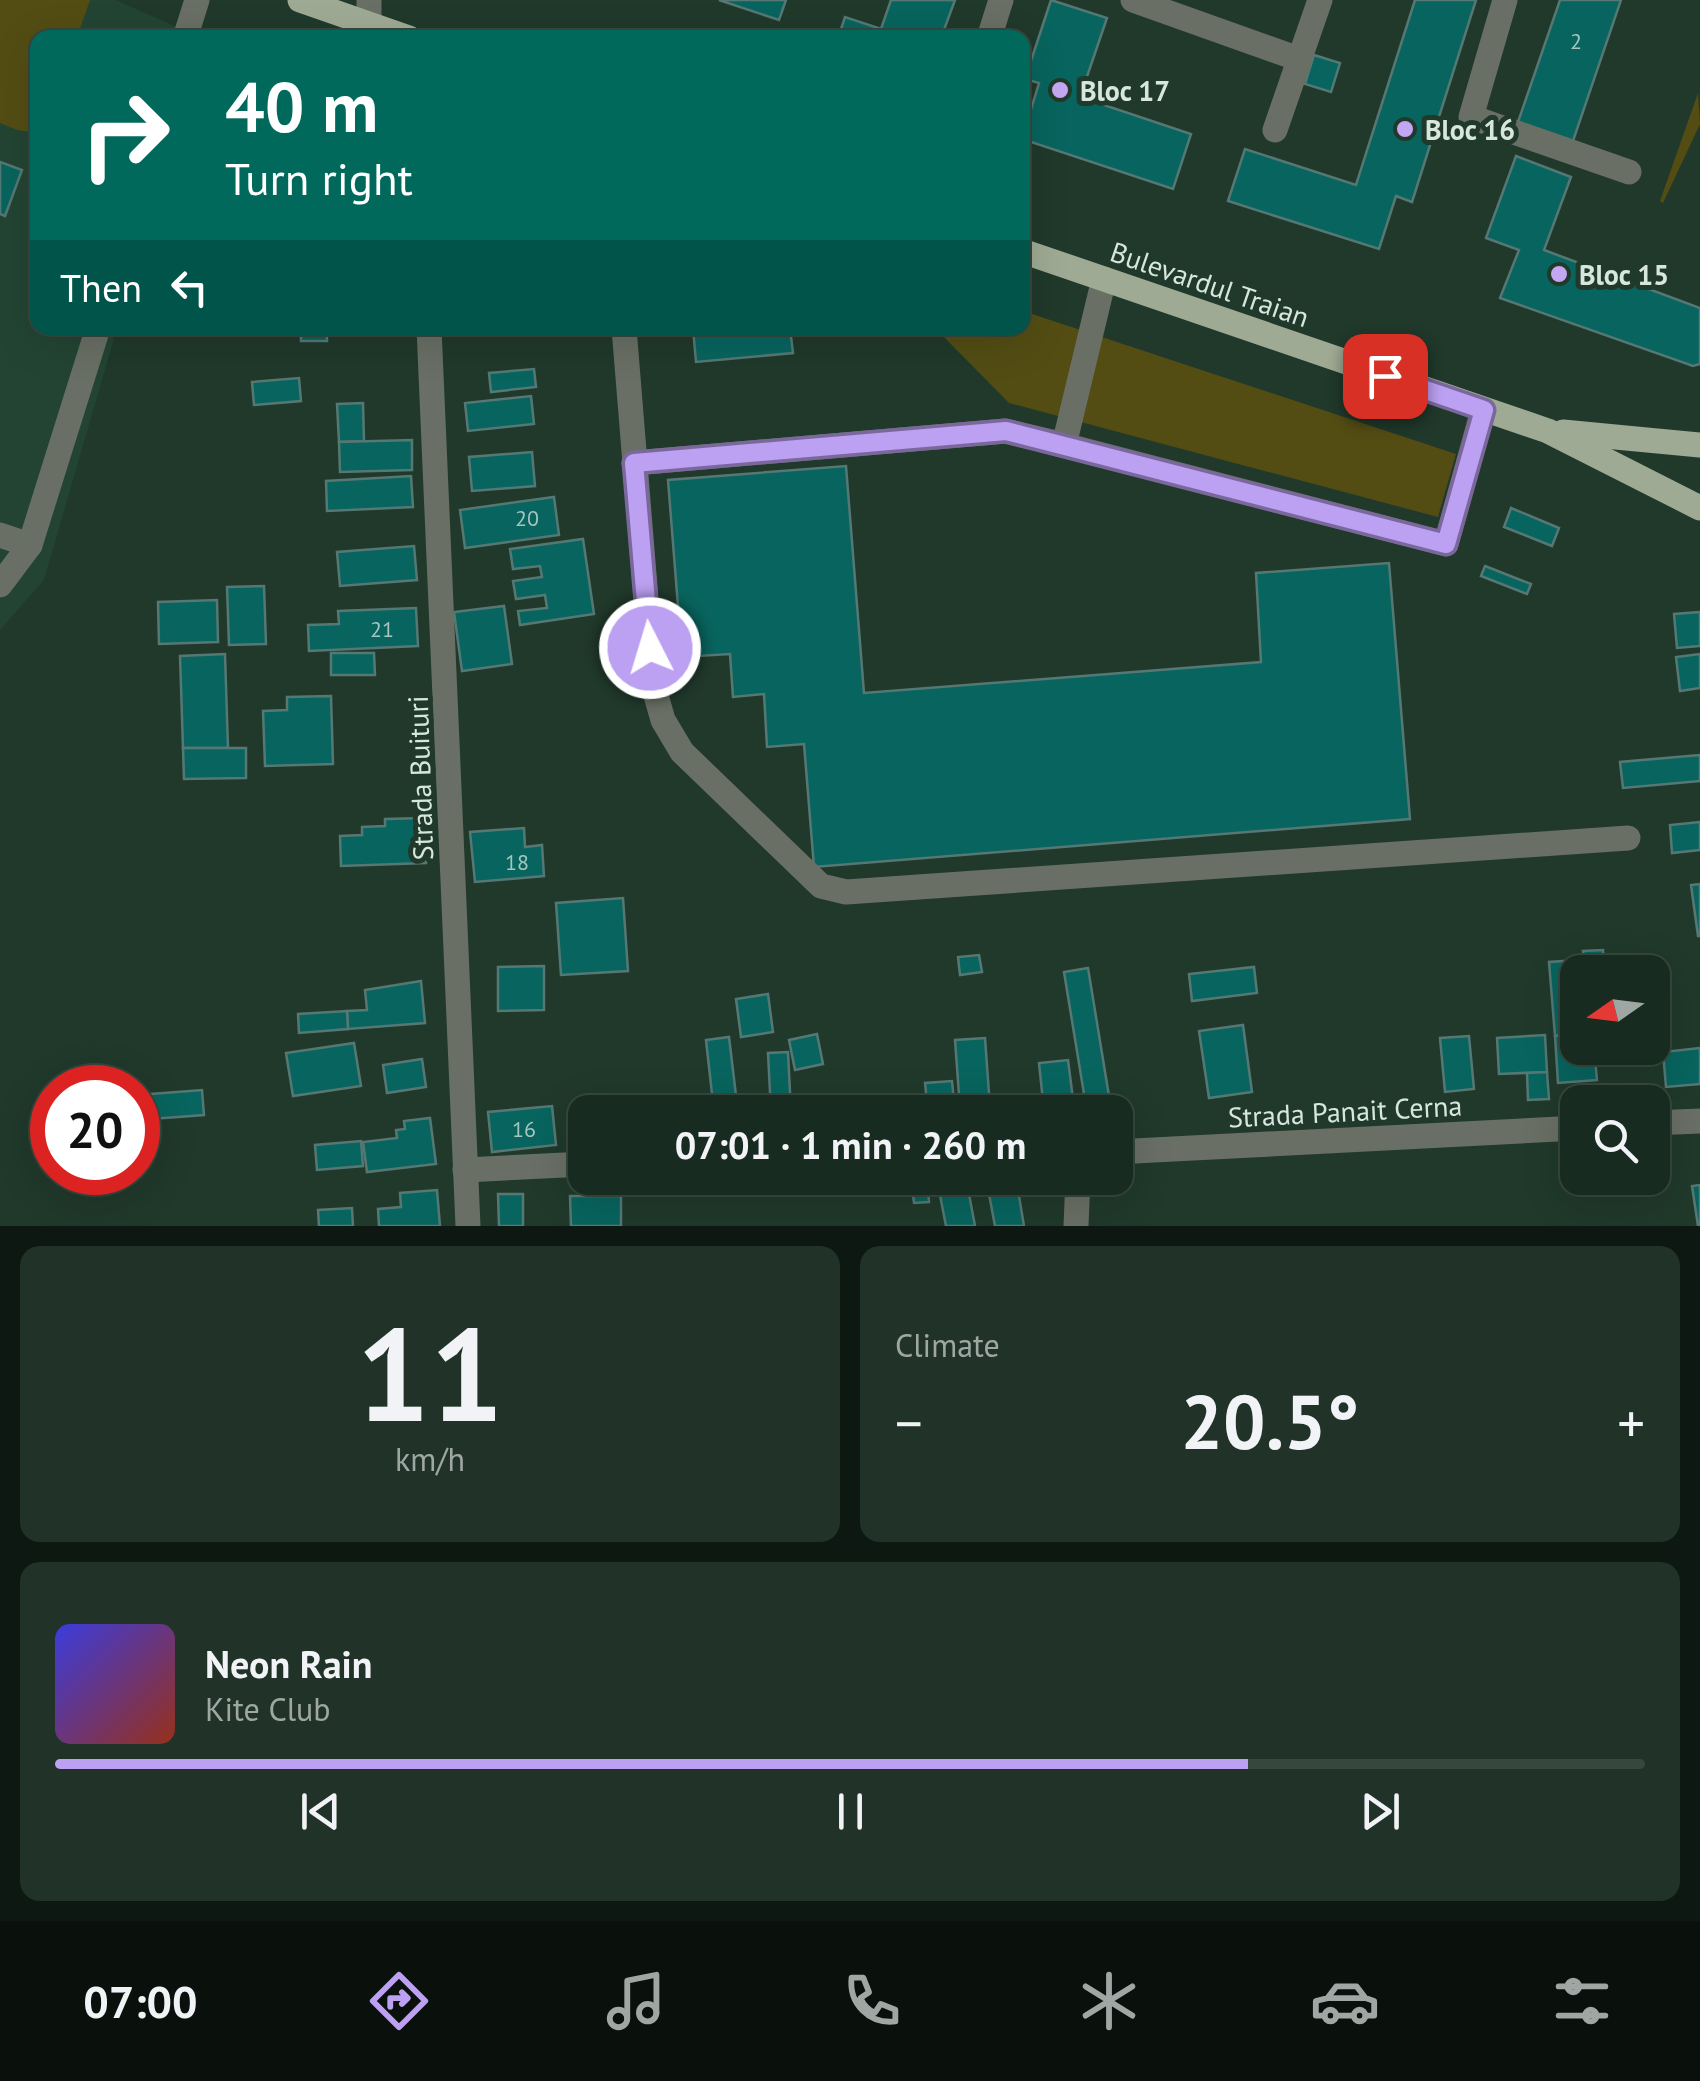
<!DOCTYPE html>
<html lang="en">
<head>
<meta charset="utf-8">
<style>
	body { margin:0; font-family:"PT Sans",sans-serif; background:#213329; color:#f1f3f6; height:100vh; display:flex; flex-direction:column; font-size:38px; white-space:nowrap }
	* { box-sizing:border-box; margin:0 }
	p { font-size:32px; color:#9fa7a5 }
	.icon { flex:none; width:55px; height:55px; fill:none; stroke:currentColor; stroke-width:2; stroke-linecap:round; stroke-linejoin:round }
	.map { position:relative; height:1226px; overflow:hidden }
	.details { display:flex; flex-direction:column; gap:20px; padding:20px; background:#0d1812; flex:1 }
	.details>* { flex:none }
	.guide { position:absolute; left:30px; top:30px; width:1000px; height:305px; border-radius:20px; box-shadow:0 10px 40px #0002,0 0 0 2px #36473e; background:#00695c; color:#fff; overflow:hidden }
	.needle { width:65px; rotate:256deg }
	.tools { position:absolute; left:1560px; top:955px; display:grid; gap:20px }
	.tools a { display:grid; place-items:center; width:110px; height:110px; border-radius:20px; background:#182b20; box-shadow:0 10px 40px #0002,0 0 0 2px #36473e; font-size:50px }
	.speed { position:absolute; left:30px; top:1065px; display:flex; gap:20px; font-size:50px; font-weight:700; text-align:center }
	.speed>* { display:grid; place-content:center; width:130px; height:130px; border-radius:50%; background:#182b20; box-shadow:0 10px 40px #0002,0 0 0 2px #36473e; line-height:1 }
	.speed .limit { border:15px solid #d22; background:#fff; color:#111 }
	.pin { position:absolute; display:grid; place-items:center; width:85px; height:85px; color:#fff; margin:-42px; border-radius:20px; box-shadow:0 5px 15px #0006 }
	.me { position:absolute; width:110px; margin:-55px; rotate:355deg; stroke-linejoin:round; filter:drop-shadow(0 0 8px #0008) }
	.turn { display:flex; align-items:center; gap:35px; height:210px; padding:0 30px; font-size:45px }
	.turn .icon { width:130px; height:130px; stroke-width:2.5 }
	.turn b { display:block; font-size:70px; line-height:85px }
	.then { display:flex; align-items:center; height:95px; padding:0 30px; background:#0003; gap:20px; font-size:38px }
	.big { font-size:75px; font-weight:600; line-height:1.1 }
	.details .tile { flex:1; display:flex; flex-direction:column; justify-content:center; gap:15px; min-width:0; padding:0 35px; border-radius:20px; background:#213329 }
	.details .dial { align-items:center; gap:0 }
	.dial b { font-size:130px; line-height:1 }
	.song { display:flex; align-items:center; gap:30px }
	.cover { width:120px; height:120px; border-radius:15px; background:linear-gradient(135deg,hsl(240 70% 55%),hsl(10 70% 35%)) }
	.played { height:10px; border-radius:5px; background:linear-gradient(90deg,#bca0f2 75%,#36473e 75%) }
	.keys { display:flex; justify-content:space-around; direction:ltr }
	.heat { display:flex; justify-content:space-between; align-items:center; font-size:55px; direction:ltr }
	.details .tiles { flex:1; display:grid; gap:20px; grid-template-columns:1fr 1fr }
	.tile:last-child { grid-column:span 2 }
	.trip { position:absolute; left:568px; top:1095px; width:565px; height:100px; border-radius:20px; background:#182b20; box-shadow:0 10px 40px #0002,0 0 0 2px #36473e; font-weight:600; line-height:100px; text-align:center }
	.tab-bar { display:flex; height:160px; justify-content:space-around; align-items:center; background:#0a110d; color:#9fa7a5 }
	.tab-bar .icon { width:70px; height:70px }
	.tab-bar .selected { color:#bca0f2 }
	.tab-bar b { font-size:45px; color:#f1f3f6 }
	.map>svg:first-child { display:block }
	.built { fill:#234433 }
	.green { fill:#534d14 }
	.building { fill:#08645e; stroke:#557874; stroke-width:2.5 }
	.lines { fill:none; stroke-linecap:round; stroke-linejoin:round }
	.minor { stroke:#696f64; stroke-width:25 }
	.major { stroke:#9eaa94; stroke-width:25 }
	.route-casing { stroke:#7a689d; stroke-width:25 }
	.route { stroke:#bca0f2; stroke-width:18 }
	.poi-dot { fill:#c3a7f2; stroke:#20392b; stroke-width:4 }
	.labels { text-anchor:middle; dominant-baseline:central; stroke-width:10; stroke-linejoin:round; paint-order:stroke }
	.number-label { font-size:22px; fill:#a4c6be }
	.poi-label { font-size:28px; font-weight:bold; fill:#d8e7de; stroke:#20392b; text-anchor:start }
	.street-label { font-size:28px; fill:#d8e7de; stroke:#20392b }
</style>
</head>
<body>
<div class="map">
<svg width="1700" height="1226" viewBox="0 0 1700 1226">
	<rect width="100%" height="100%" fill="#20392b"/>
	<polygon class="built" points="0,0 116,0 199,37 38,38 38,328 117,328 44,580 0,630"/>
	<g class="green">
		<path d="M0,0H90L77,37L38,38V129C24,135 13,128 0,123Z"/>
		<polygon points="1698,93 1700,124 1663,203 1660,201"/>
		<polygon points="1023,311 1456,454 1438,517 1009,403 935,328 1022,328"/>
	</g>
	<g class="building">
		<polygon points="719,0 786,0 779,20"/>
		<polygon points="891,0 955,0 941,38 838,38 845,17 881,29"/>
		<polygon points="1051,0 1107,18 1080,97 1191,134 1173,189 1022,139 1039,83 1025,79"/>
		<polygon points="1415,0 1476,0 1412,202 1396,196 1379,249 1228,201 1245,149 1356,185"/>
		<polygon points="1560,0 1621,0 1573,141 1518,122"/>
		<polygon points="1314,55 1340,63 1331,92 1305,84"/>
		<polygon points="1516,156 1571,177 1544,250 1700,308 1700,364 1693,366 1500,298 1519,250 1486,238"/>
		<polygon points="0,162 22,170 5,216 0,214"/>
		<polygon points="254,328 290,328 290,333 255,334"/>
		<rect x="301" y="328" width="26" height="13"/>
		<polygon points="693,328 790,328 793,353 696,362"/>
		<polygon points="534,369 536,387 491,392 489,373"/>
		<polygon points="299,378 301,401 254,405 252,382"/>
		<polygon points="531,396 534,424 468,431 465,403"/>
		<polygon points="363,403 364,441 339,442 337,404"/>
		<polygon points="412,440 412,470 340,472 339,442"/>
		<polygon points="532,452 535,486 472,491 469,457"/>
		<polygon points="846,466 864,693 1261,662 1256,573 1389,563 1410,819 814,867 804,744 767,747 764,694 733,697 730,654 682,657 668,480"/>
		<polygon points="411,476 413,507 327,511 326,481"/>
		<polygon points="554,497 559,535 465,548 460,510"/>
		<polygon points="1511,508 1559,528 1552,546 1504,527"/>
		<polygon points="583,539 594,614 520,625 518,611 547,608 545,595 516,599 513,581 542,577 540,566 513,569 510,549"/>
		<polygon points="414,546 417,580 340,586 337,552"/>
		<polygon points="1485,566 1531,584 1527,594 1481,576"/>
		<polygon points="264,586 266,644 229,645 227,587"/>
		<polygon points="217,600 218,642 159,644 158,602"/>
		<polygon points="504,606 512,664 462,671 454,612"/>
		<polygon points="416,608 418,646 309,651 308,625 339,624 338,611"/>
		<polygon points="1700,612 1700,646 1677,648 1674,614"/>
		<polygon points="331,653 374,653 375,675 331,675"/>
		<polygon points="225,654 228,748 183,748 180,656"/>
		<polygon points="1700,654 1700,688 1680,691 1676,657"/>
		<polygon points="331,696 333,764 265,766 263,711 287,710 287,697"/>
		<polygon points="183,748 246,748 246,778 184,779"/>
		<polygon points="1700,755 1700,781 1623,788 1620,762"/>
		<polygon points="424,818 426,863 341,866 340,836 362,835 362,827 385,826 385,819"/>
		<polygon points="1700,822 1700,850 1672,853 1670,825"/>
		<polygon points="524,828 525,847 542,845 544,876 475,882 470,832"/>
		<polygon points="1700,884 1700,936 1698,936 1691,885"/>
		<polygon points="623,898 628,971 561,975 556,903"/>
		<polygon points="1603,950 1605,972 1585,972 1583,951"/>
		<polygon points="979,955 982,972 960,975 958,957"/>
		<polygon points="1578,960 1578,1034 1555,1036 1549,962"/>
		<polygon points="544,966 544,1010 498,1011 498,967"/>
		<polygon points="1254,967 1257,993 1192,1001 1189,974"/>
		<polygon points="1088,968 1109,1096 1085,1100 1064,972"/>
		<polygon points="421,981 425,1023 348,1029 347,1011 367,1010 365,990"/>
		<polygon points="768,994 773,1032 741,1037 736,999"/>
		<polygon points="347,1011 348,1029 299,1033 298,1014"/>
		<polygon points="1243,1025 1252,1092 1209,1098 1199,1031"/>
		<polygon points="817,1034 823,1064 795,1070 789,1040"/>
		<polygon points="1578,1034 1578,1048 1594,1048 1597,1080 1558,1083 1555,1036"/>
		<polygon points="1545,1035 1547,1072 1499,1074 1497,1038"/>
		<polygon points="1469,1036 1474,1089 1445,1092 1440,1038"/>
		<polygon points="729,1037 738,1112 714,1112 706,1040"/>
		<polygon points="985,1038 990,1107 960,1109 955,1040"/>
		<polygon points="354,1043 361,1086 293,1096 286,1053"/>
		<polygon points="1700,1048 1700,1084 1666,1087 1663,1052"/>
		<polygon points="788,1052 791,1112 771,1112 768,1053"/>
		<polygon points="422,1059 426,1087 387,1093 383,1065"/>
		<polygon points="1068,1060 1074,1107 1044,1111 1039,1063"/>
		<polygon points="1547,1072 1549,1099 1528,1100 1527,1073"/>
		<polygon points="952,1081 955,1111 928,1112 925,1083"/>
		<polygon points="202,1090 204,1115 138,1120 138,1095"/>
		<polygon points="552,1106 556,1145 492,1152 488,1112"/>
		<polygon points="430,1118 436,1164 367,1172 363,1142 397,1138 396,1130 405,1129 404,1121"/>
		<polygon points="361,1141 363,1166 317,1170 315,1145"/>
		<polygon points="911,1178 927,1178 929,1202 914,1203"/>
		<polygon points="954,1178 966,1178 975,1226 946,1226 937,1180"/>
		<polygon points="986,1178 1026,1178 1029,1194 1019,1196 1024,1226 995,1226"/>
		<polygon points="1700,1185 1700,1226 1698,1226 1692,1186"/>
		<polygon points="437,1190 440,1226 379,1226 378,1209 401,1207 400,1193"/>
		<polygon points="498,1194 523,1194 523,1226 499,1226"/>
		<polygon points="570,1196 621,1196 621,1226 571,1226"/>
		<polygon points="352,1208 353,1226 319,1226 318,1210"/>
	</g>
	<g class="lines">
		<g class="minor">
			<polyline points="369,0 369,24"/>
			<polyline points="1133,0 1299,59"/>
			<polyline points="1505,0 1471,117 1629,172"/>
			<polyline points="185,38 197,0"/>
			<polyline points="989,38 1001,0"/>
			<polyline points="1275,130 1320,0"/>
			<polyline points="429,328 468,1226"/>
			<polyline points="624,328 653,685 663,720 682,752 821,886 846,892 1628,838"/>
			<polyline points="1064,445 1446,544 1483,410"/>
			<polyline points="634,463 1005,431 1064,445 1104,279"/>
			<polyline points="0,535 30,545"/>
			<polyline points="0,585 30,545 98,328"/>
			<polyline points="1652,1123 1700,1121"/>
			<polyline points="1115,1152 1578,1128"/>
			<polyline points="465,1170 585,1164"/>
			<polyline points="1076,1226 1078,1178"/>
		</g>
		<g class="major">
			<polyline points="300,0 409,38"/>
			<polyline points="1022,251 1548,431 1700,508"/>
			<polyline points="1563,432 1700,445"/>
		</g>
	</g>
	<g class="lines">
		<defs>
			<polyline id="route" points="650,648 634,463 1006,431 1446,544 1484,410 1385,376"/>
		</defs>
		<use href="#route" class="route-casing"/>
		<use href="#route" class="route"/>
	</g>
	<g class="poi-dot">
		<circle cx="1060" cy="90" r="10"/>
		<circle cx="1405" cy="129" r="10"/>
		<circle cx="1559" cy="274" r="10"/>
	</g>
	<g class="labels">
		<g class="number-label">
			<text x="1576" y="41">2</text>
			<text x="527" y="518">20</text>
			<text x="382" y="629">21</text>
			<text x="517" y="862">18</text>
			<text x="524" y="1129">16</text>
		</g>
		<g class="poi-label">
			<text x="1080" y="90">Bloc 17</text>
			<text x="1425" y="129">Bloc 16</text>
			<text x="1579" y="274">Bloc 15</text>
		</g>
		<g class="street-label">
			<text transform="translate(1210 284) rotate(19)">Bulevardul Traian</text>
			<text transform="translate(420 778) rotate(-92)">Strada Buituri</text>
			<text transform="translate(1345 1111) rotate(-3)">Strada Panait Cerna</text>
		</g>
	</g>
</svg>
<div class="tools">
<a><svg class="needle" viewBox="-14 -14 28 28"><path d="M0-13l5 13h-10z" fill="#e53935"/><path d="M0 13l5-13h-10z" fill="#9fa7a5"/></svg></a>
<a><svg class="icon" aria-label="search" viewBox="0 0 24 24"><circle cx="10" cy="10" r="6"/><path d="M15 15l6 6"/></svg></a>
</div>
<div class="speed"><div class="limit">20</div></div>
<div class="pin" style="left:1385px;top:376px;background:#d93025"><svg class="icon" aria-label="arrive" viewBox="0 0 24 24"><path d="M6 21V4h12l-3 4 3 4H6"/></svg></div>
<svg class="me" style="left:650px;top:648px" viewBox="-20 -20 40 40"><circle r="17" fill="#bca0f2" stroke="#fff" stroke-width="3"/><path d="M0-11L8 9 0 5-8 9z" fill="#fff"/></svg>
<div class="trip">07:01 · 1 min · 260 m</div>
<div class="guide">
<div class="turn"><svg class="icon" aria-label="right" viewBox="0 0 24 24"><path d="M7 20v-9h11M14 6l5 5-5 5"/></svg><div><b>40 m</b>Turn right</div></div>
<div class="then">Then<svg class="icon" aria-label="left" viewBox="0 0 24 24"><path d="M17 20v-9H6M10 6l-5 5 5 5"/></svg></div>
</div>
</div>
<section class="details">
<div class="tiles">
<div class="tile dial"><b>11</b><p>km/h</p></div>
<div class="tile"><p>Climate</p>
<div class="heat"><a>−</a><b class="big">20.5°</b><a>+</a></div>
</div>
<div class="tile">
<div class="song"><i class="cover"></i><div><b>Neon Rain</b><p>Kite Club</p></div></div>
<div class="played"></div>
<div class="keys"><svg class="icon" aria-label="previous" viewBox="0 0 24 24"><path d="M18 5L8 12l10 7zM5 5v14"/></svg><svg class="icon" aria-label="pause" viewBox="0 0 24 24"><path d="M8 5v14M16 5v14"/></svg><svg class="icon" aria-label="next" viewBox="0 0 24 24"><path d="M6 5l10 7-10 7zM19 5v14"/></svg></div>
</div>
</div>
</section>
<nav class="tab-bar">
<b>07:00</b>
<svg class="icon selected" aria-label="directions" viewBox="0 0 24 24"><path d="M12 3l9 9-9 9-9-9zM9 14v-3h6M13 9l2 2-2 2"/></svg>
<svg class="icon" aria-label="music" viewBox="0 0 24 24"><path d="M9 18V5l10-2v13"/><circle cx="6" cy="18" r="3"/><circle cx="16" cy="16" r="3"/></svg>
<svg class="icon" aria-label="phone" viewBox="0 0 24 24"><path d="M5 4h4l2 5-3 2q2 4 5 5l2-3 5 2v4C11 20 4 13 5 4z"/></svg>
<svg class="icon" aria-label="climate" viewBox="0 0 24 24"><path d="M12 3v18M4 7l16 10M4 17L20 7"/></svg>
<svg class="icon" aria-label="car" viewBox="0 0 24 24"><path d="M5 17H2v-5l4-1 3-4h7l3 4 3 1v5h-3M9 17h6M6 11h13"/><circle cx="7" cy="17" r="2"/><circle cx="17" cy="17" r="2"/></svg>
<svg class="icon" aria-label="filters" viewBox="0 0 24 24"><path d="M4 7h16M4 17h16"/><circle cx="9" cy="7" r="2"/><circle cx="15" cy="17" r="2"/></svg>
</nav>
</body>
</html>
